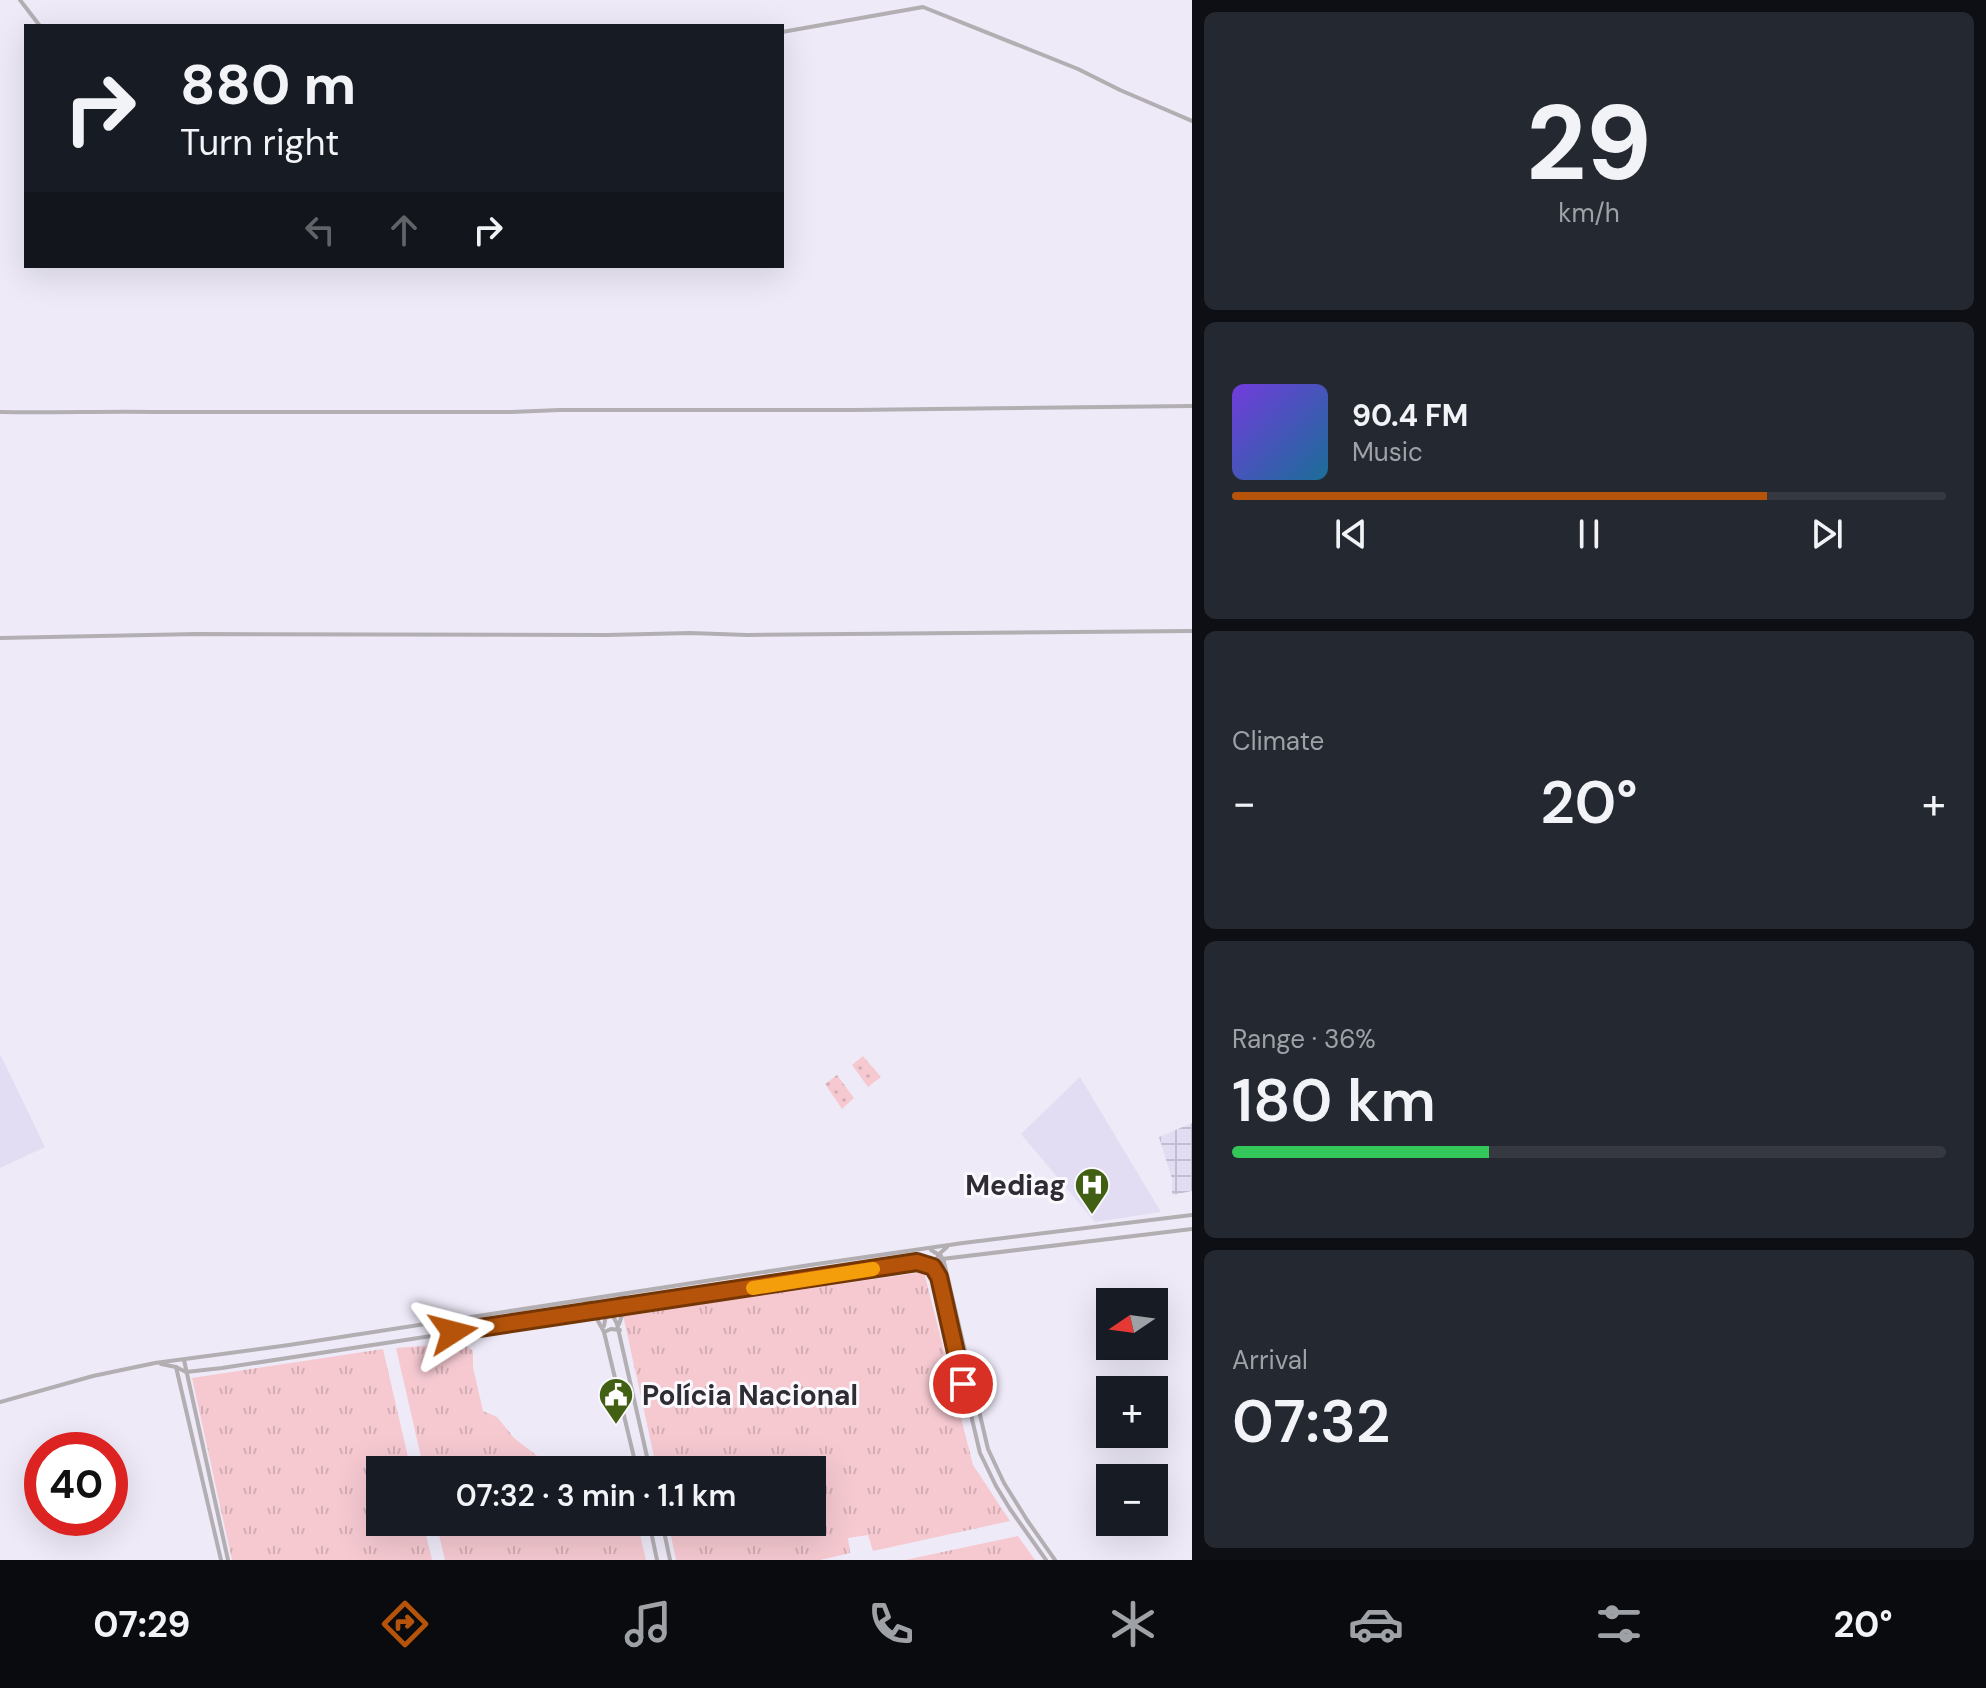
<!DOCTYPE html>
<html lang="en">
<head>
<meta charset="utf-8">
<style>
	body { margin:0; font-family:"DM Sans",sans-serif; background:#242831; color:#f1f3f6; height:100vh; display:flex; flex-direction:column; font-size:30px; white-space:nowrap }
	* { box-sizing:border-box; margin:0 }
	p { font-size:26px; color:#9ea1a6 }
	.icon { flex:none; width:44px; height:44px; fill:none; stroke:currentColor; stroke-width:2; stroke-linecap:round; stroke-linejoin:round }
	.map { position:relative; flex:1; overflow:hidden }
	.panel { display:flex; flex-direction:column; gap:12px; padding:12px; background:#0d0f14; width:794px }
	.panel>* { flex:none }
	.guide { position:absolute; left:24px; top:24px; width:760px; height:244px; border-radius:0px; box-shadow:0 8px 32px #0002; background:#171b24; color:#f1f3f6; overflow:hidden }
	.needle { width:52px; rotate:257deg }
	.controls { position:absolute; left:1096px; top:1288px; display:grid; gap:16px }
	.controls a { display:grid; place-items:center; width:72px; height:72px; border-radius:0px; background:#171b24; box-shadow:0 8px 32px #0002; font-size:40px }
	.speed { position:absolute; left:24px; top:1432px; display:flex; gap:16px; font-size:40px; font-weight:700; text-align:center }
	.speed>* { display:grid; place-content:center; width:104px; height:104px; border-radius:50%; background:#171b24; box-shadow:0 8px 32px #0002; line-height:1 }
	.speed .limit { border:12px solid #d22; background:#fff; color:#111 }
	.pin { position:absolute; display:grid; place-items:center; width:68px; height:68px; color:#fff; margin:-34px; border:4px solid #fff; border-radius:50%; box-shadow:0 2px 8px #0007 }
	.me { position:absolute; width:88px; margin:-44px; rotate:81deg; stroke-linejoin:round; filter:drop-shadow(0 0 6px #0008) }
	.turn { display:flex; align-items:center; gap:28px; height:168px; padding:0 24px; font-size:36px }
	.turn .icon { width:104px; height:104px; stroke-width:2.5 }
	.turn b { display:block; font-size:56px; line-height:68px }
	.lanes { display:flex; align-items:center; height:76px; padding:0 24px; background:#0003; justify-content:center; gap:40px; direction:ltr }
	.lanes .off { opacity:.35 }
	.big { font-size:60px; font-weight:600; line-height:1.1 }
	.panel .tile { flex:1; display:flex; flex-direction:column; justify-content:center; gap:12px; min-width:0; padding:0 28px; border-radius:12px; background:#242831 }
	.panel .dial { align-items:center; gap:0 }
	.dial b { font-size:104px; line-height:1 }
	.song { display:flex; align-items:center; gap:24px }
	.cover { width:96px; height:96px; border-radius:12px; background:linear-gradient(135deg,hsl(260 70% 55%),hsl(200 70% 35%)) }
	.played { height:8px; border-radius:4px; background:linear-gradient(90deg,#b45309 75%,#363941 75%) }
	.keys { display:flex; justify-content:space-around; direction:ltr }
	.heat { display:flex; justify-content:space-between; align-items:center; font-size:44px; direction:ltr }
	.charge { height:12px; border-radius:6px; background:linear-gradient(90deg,#34c759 36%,#363941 0) }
	.trip { position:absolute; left:366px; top:1456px; width:460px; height:80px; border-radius:0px; background:#171b24; box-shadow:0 8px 32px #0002; font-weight:600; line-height:80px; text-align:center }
	.tabs { display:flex; height:128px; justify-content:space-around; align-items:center; background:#090b0e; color:#9ea1a6 }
	.tabs .icon { width:56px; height:56px }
	.tabs .active { color:#b45309 }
	.tabs b { font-size:36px; color:#f1f3f6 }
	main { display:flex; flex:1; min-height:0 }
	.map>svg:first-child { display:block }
	.built { fill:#e2ddf2 }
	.industrial { fill:url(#industrial-grid) }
	.grass { fill:url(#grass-dots) }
	.park { fill:url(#park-tufts) }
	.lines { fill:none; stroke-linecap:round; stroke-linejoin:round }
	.tertiary { stroke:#b3aeb2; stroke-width:4 }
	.route-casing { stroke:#753606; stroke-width:20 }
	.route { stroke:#b45309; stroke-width:14 }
	.slow { stroke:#f59e0b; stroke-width:14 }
	.labels { text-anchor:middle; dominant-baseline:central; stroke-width:6; stroke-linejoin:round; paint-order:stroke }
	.poi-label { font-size:28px; font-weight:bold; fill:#2f2d33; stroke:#faf9fe; text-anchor:end }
</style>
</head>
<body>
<main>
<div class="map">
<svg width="1192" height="1560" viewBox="0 0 1192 1560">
	<defs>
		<pattern id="industrial-grid" width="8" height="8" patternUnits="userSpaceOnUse" patternTransform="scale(2)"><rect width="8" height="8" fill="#e2ddf2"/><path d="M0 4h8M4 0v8" fill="none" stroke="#c2bed0"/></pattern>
		<pattern id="grass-dots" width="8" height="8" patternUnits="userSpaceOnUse" patternTransform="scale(2)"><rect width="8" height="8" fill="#f6c9d1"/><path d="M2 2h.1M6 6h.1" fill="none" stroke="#d3adb4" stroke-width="1.8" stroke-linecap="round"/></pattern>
		<pattern id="park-tufts" width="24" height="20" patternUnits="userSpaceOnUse" patternTransform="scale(2)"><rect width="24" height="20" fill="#f6c9d1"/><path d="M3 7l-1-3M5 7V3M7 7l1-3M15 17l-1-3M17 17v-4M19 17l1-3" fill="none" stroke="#d3adb4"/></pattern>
	</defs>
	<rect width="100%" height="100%" fill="#eeeaf8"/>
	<g class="built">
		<polygon points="0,1054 45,1147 0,1168"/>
		<polygon points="1080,1077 1161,1212 1095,1222 1021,1134"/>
	</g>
	<polygon class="industrial" points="1192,1123 1192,1191 1172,1195 1172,1179 1159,1137"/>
	<g class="grass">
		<polygon points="863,1056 881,1077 868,1087 852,1065"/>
		<polygon points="837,1075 854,1098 842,1109 825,1084"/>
	</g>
	<g class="park">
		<polygon points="924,1272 973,1465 1010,1521 873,1551 868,1535 848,1538 850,1553 820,1560 676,1560 668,1522 812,1522 812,1470 657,1470 623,1315"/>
		<polygon points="463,1343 473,1351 473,1367 483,1411 497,1417 514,1438 545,1462 586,1470 625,1463 625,1470 424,1470 396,1348"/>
		<polygon points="383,1349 411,1470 380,1470 380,1522 423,1522 432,1560 232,1560 192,1378"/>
		<polygon points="436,1522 637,1522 646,1560 445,1560"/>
		<polygon points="1018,1536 1035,1560 905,1560"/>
	</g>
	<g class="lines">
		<g class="tertiary">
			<polyline points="20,0 40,26"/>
			<polyline points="782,32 923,7 1078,69 1120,90 1192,121"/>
			<path d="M0,412C54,413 107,411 160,412H511L560,410H853L1192,406"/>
			<polyline points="0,638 197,634 607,635 690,633 747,635 1192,631"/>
			<polyline points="947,1247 938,1255 936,1267 980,1453 996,1486 1010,1509 1046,1560"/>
			<polyline points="931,1250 941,1256 944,1262 988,1449 1004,1483 1027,1520 1055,1560"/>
			<path d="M583,1300C599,1303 611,1309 617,1324L650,1470"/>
			<polyline points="586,1314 597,1319 604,1332 637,1470"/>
			<polyline points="619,1324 623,1312 628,1308"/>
			<path d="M604,1326C606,1311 611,1302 624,1295"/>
			<polyline points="604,1332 611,1329 620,1330"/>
			<polyline points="184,1360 228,1560"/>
			<polyline points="161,1364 176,1367 186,1372 222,1368 917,1262 1192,1229"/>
			<polyline points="176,1367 221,1560"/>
			<polyline points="0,1402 93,1376 155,1363 289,1345 810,1265 963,1243 1192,1215"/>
			<polyline points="649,1522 657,1560"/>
			<polyline points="662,1522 670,1560"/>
		</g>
	</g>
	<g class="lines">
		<defs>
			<polyline id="route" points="453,1332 917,1262 933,1267 939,1277 963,1384"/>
		</defs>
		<use href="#route" class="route-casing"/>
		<use href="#route" class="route"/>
		<polyline class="slow" points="753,1288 873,1269"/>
	</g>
	<defs>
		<symbol id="hospital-pin" viewBox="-11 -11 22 30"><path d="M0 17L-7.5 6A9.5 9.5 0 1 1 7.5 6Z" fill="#426013" stroke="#faf9fe"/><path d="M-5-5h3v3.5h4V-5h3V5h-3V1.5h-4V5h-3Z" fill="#fff"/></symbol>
		<symbol id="civic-pin" viewBox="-11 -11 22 30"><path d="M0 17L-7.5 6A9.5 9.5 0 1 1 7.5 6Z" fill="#426013" stroke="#faf9fe"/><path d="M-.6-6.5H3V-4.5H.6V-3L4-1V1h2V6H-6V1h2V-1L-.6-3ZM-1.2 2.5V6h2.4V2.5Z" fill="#fff"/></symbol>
	</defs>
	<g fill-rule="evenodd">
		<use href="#hospital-pin" x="1072" y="1165" width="40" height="54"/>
		<use href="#civic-pin" x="596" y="1375" width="40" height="54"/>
	</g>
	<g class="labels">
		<g class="poi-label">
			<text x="1066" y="1185">Mediag</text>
			<text x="642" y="1395" text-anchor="start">Polícia Nacional</text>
		</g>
	</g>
</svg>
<div class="controls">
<a><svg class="needle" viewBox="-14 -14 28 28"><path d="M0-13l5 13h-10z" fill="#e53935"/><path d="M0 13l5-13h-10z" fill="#9ea1a6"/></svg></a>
<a>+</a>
<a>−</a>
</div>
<div class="speed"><div class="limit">40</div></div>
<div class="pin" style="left:963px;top:1384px;background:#d93025"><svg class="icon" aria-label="arrive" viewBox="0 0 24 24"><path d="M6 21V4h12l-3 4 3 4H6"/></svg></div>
<svg class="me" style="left:453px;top:1332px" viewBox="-20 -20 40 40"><path d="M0-17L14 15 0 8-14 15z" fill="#b45309" stroke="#fff" stroke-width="4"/></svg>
<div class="trip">07:32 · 3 min · 1.1 km</div>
<div class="guide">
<div class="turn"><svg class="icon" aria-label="right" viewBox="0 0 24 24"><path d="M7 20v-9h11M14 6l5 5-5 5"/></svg><div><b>880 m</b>Turn right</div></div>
<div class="lanes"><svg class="icon off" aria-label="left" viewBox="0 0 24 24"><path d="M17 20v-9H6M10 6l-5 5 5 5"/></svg><svg class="icon off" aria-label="ahead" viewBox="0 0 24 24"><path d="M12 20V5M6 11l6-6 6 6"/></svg><svg class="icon" aria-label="right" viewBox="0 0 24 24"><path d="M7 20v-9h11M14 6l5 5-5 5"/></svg></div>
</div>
</div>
<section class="panel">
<div class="tile dial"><b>29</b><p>km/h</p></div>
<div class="tile">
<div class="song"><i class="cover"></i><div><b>90.4 FM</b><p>Music</p></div></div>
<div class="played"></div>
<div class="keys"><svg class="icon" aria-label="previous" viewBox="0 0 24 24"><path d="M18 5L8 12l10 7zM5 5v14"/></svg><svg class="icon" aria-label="pause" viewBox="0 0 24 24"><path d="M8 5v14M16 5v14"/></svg><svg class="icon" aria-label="next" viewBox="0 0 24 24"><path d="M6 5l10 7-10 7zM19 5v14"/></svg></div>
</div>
<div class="tile"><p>Climate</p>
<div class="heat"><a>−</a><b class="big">20°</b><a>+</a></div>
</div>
<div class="tile"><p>Range · 36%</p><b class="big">180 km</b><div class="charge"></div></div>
<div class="tile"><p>Arrival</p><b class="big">07:32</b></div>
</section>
</main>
<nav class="tabs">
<b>07:29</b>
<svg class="icon active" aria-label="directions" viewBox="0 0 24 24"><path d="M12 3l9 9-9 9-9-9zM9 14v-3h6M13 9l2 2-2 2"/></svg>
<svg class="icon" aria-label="music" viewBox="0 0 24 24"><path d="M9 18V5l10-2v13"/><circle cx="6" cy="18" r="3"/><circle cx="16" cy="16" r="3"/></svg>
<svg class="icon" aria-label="phone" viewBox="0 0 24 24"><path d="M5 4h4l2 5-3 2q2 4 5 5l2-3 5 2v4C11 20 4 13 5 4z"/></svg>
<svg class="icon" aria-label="climate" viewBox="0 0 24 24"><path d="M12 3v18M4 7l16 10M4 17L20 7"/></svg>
<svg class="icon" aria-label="car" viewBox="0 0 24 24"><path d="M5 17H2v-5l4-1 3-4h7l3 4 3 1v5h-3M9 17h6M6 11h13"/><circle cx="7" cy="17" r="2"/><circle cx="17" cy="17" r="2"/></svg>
<svg class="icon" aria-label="filters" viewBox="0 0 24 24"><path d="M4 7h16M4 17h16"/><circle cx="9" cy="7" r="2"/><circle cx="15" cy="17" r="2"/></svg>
<b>20°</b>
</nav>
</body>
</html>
